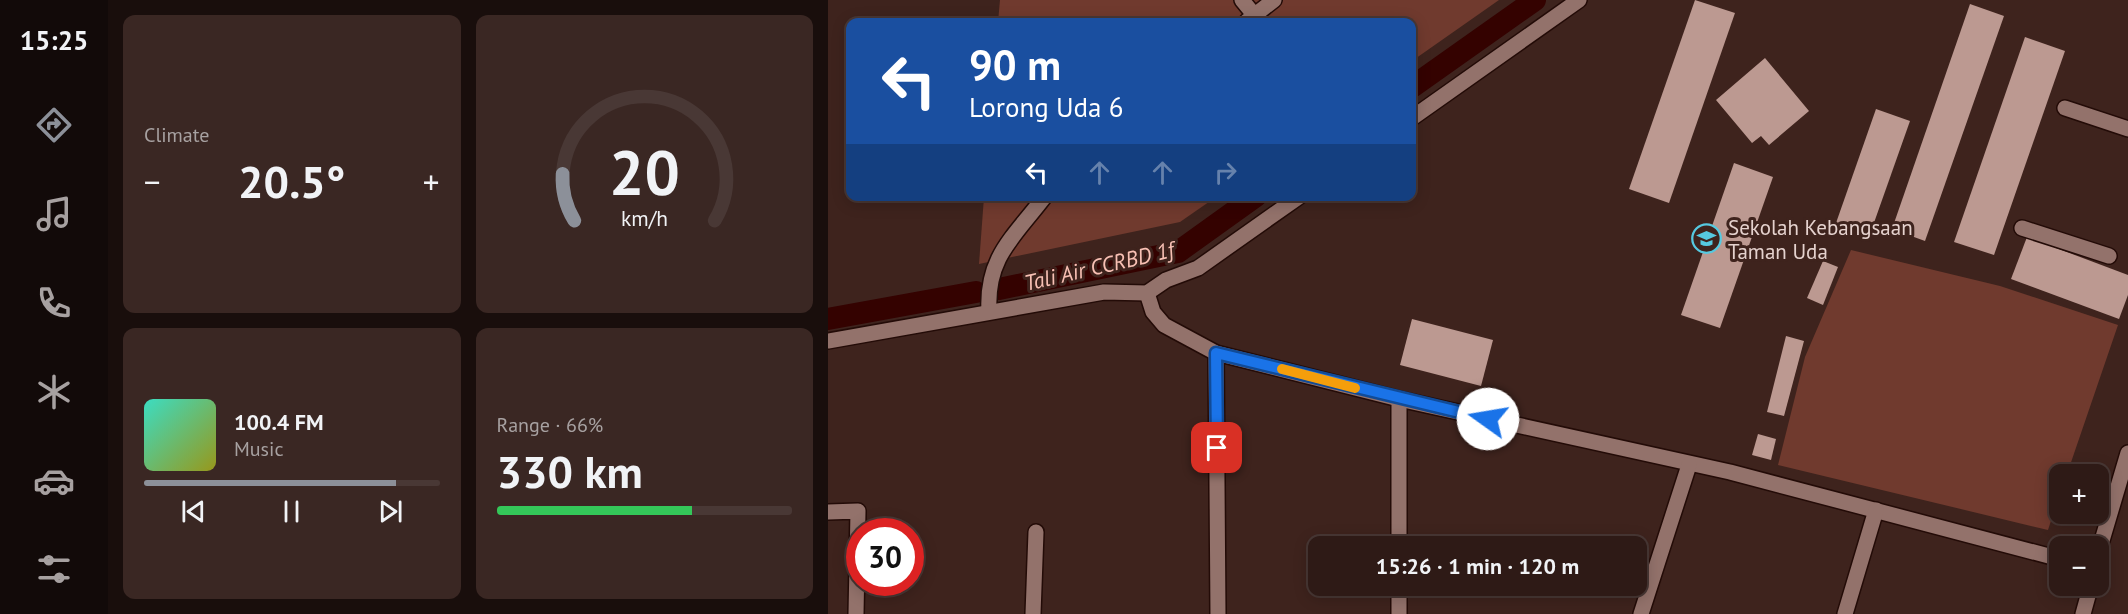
<!DOCTYPE html>
<html lang="en">
<head>
<meta charset="utf-8">
<style>
	body { margin:0; font-family:"PT Sans",sans-serif; background:#3a2723; color:#f1f3f6; height:100vh; display:flex; flex-direction:column; font-size:22px; white-space:nowrap }
	* { box-sizing:border-box; margin:0 }
	p { font-size:20px; color:#a7a1a1 }
	.icon { flex:none; width:33px; height:33px; fill:none; stroke:currentColor; stroke-width:2; stroke-linecap:round; stroke-linejoin:round }
	.map { position:relative; flex:1; overflow:hidden }
	.side { display:flex; flex-direction:column; gap:15px; padding:15px; background:#190e0c; width:720px }
	.side>* { flex:none }
	.guide { position:absolute; left:18px; top:18px; width:570px; height:183px; border-radius:12px; box-shadow:0 3px 15px #0003,0 0 0 2px #493835; background:#1a4fa0; color:#fff; overflow:hidden }
	.tools { position:absolute; left:1221px; top:464px; display:grid; gap:12px }
	.tools a { display:grid; place-items:center; width:60px; height:60px; border-radius:12px; background:#2e1a16; box-shadow:0 3px 15px #0003,0 0 0 2px #493835; font-size:30px }
	.speed { position:absolute; left:18px; top:518px; display:flex; gap:12px; font-size:30px; font-weight:700; text-align:center }
	.speed>* { display:grid; place-content:center; width:78px; height:78px; border-radius:50%; background:#2e1a16; box-shadow:0 3px 15px #0003,0 0 0 2px #493835; line-height:1 }
	.speed .limit { border:9px solid #d22; background:#fff; color:#111 }
	.pin { position:absolute; display:grid; place-items:center; width:51px; height:51px; color:#fff; margin:-26px; border-radius:12px; box-shadow:0 3px 9px #0006 }
	.me { position:absolute; width:66px; margin:-33px; rotate:283deg; stroke-linejoin:round; filter:drop-shadow(0 0 4px #0008) }
	.turn { display:flex; align-items:center; gap:21px; height:126px; padding:0 24px; font-size:27px }
	.turn .icon { width:78px; height:78px; stroke-width:2.5 }
	.turn b { display:block; font-size:42px; line-height:51px }
	.lanes { display:flex; align-items:center; height:57px; padding:0 24px; background:#0003; justify-content:center; gap:30px; direction:ltr }
	.lanes .off { opacity:.35 }
	.big { font-size:45px; font-weight:700; line-height:1.1 }
	.side .tile { flex:1; display:flex; flex-direction:column; justify-content:center; gap:9px; min-width:0; padding:0 21px; border-radius:12px; background:#3a2723 }
	.side .dial { align-items:center; gap:0 }
	.dial svg { height:156px; overflow:visible; fill:none; stroke:#493835; stroke-width:7; stroke-linecap:round; text-anchor:middle }
	.dial text { fill:#f1f3f6; stroke:none }
	.song { display:flex; align-items:center; gap:18px }
	.cover { width:72px; height:72px; border-radius:9px; background:linear-gradient(135deg,hsl(170 70% 55%),hsl(60 70% 35%)) }
	.played { height:6px; border-radius:3px; background:linear-gradient(90deg,#8c9099 85%,#493835 85%) }
	.keys { display:flex; justify-content:space-around; direction:ltr }
	.heat { display:flex; justify-content:space-between; align-items:center; font-size:33px; direction:ltr }
	.charge { height:9px; border-radius:4px; background:linear-gradient(90deg,#34c759 66%,#493835 0) }
	.side .tiles { flex:1; display:grid; gap:15px; grid-template-columns:repeat(2,1fr) }
	.trip { position:absolute; left:480px; top:536px; width:339px; height:60px; border-radius:12px; background:#2e1a16; box-shadow:0 3px 15px #0003,0 0 0 2px #493835; font-weight:700; line-height:60px; text-align:center }
	main { display:flex; flex:1; min-height:0 }
	.dock { display:flex; flex-direction:column; width:108px; justify-content:space-around; align-items:center; background:#120a09; color:#a7a1a1 }
	.dock .icon { width:42px; height:42px }
	.dock .on { color:#8c9099 }
	.dock b { font-size:27px; color:#f1f3f6 }
	.map>svg:first-child { display:block }
	.green { fill:#703a2e }
	.lines { fill:none; stroke-linecap:round; stroke-linejoin:round }
	.canal { stroke:#340200; stroke-width:22 }
	.building { fill:#bc9991 }
	.minor-casing { stroke:#230b07; stroke-width:18 }
	.minor { stroke:#93726b; stroke-width:15 }
	.route-casing { stroke:#114b97; stroke-width:15 }
	.route { stroke:#1a73e8; stroke-width:10 }
	.slow { stroke:#f59e0b; stroke-width:10 }
	.labels { text-anchor:middle; dominant-baseline:central; stroke-width:6; stroke-linejoin:round; paint-order:stroke }
	.poi-label { font-size:21px; fill:#e5d2ce; stroke:#3e231d; text-anchor:start }
	.water-label { font-size:22px; font-style:italic; fill:#f8c0b4; stroke:#3e231d }
</style>
</head>
<body>
<main>
<nav class="dock">
<b>15:25</b>
<svg class="icon on" aria-label="directions" viewBox="0 0 24 24"><path d="M12 3l9 9-9 9-9-9zM9 14v-3h6M13 9l2 2-2 2"/></svg>
<svg class="icon" aria-label="music" viewBox="0 0 24 24"><path d="M9 18V5l10-2v13"/><circle cx="6" cy="18" r="3"/><circle cx="16" cy="16" r="3"/></svg>
<svg class="icon" aria-label="phone" viewBox="0 0 24 24"><path d="M5 4h4l2 5-3 2q2 4 5 5l2-3 5 2v4C11 20 4 13 5 4z"/></svg>
<svg class="icon" aria-label="climate" viewBox="0 0 24 24"><path d="M12 3v18M4 7l16 10M4 17L20 7"/></svg>
<svg class="icon" aria-label="car" viewBox="0 0 24 24"><path d="M5 17H2v-5l4-1 3-4h7l3 4 3 1v5h-3M9 17h6M6 11h13"/><circle cx="7" cy="17" r="2"/><circle cx="17" cy="17" r="2"/></svg>
<svg class="icon" aria-label="filters" viewBox="0 0 24 24"><path d="M4 7h16M4 17h16"/><circle cx="9" cy="7" r="2"/><circle cx="15" cy="17" r="2"/></svg>
</nav>
<section class="side">
<div class="tiles">
<div class="tile"><p>Climate</p>
<div class="heat"><a>−</a><b class="big">20.5°</b><a>+</a></div>
</div>
<div class="tile dial"><svg viewBox="0 0 100 80">
<path d="M14 69A42 42 0 1 1 86 69"/>
<path d="M14 69A42 42 0 0 1 8 45" stroke="#8c9099"/>
<text x="50" y="56" font-size="32" font-weight="700">20</text>
<text x="50" y="72" font-size="11">km/h</text>
</svg></div>
<div class="tile">
<div class="song"><i class="cover"></i><div><b>100.4 FM</b><p>Music</p></div></div>
<div class="played"></div>
<div class="keys"><svg class="icon" aria-label="previous" viewBox="0 0 24 24"><path d="M18 5L8 12l10 7zM5 5v14"/></svg><svg class="icon" aria-label="pause" viewBox="0 0 24 24"><path d="M8 5v14M16 5v14"/></svg><svg class="icon" aria-label="next" viewBox="0 0 24 24"><path d="M6 5l10 7-10 7zM19 5v14"/></svg></div>
</div>
<div class="tile"><p>Range · 66%</p><b class="big">330 km</b><div class="charge"></div></div>
</div>
</section>
<div class="map">
<svg width="1300" height="614" viewBox="0 0 1300 614">
	<rect width="100%" height="100%" fill="#3e231d"/>
	<g class="green">
		<polygon points="172,0 671,0 584,61 584,22 170,22"/>
		<polygon points="156,197 388,197 352,222 151,264"/>
		<polygon points="1023,250 1172,286 1290,325 1239,474 1232,474 1231,496 1220,530 950,465 977,357"/>
	</g>
	<g class="lines">
		<g class="canal">
			<polyline points="584,87 707,0"/>
			<polyline points="171,289 350,252 428,196"/>
			<polyline points="0,319 148,292"/>
		</g>
	</g>
	<g class="building">
		<polygon points="867,0 907,13 841,203 801,189"/>
		<polygon points="1142,4 1176,16 1097,241 1064,229"/>
		<polygon points="1197,37 1237,51 1166,255 1126,242"/>
		<polygon points="937,58 981,111 941,145 933,136 924,143 888,100"/>
		<polygon points="1048,109 1082,121 1042,234 1008,223"/>
		<polygon points="906,163 945,177 892,328 853,315"/>
		<polygon points="1199,237 1300,275 1300,295 1291,319 1183,279"/>
		<polygon points="995,261 1010,267 995,305 979,298"/>
		<polygon points="584,319 665,340 653,386 572,365"/>
		<polygon points="958,336 976,341 956,416 939,412"/>
		<polygon points="930,434 948,439 943,460 924,455"/>
	</g>
	<g class="lines">
		<defs>
			<g id="minor">
				<polyline points="414,0 432,22"/>
				<polyline points="418,22 446,0"/>
				<polyline points="1237,108 1300,129"/>
				<polyline points="584,118 751,0"/>
				<polyline points="1194,228 1281,256"/>
				<polyline points="319,293 325,312 336,325 388,353 571,399 902,472 1232,559"/>
				<path d="M161,311C158,257 186,237 217,196"/>
				<polyline points="0,341 276,292 319,293 338,280 370,268 472,196"/>
				<polyline points="388,353 390,614"/>
				<polyline points="571,399 571,546"/>
				<polyline points="0,512 30,511 28,614"/>
				<polyline points="1270,554 1300,453"/>
				<polyline points="571,585 571,614"/>
				<polyline points="205,614 208,532"/>
				<polyline points="813,614 861,465"/>
				<polyline points="1017,614 1048,510"/>
				<polyline points="1255,614 1263,585"/>
			</g>
		</defs>
		<use href="#minor" class="minor-casing"/>
		<use href="#minor" class="minor"/>
	</g>
	<g class="lines">
		<defs>
			<polyline id="route" points="389,448 388,353 660,419"/>
		</defs>
		<use href="#route" class="route-casing"/>
		<use href="#route" class="route"/>
		<polyline class="slow" points="454,369 527,388"/>
	</g>
	<defs>
		<symbol id="school-ring" viewBox="-11 -11 22 22"><circle r="9.5" fill="#3e231d" stroke="#56c9e0" stroke-width="1.5"/><path d="M0-5L7-2L0 1L-7-2ZM-4 1L0 2.5L4 1V4Q0 6-4 4Z" fill="#56c9e0"/></symbol>
	</defs>
	<g fill-rule="evenodd">
		<use href="#school-ring" x="862" y="222" width="33" height="33"/>
	</g>
	<g class="labels">
		<g class="poi-label">
			<text x="900" y="227">Sekolah Kebangsaan<tspan x="900" dy="24">Taman Uda</tspan></text>
		</g>
		<g class="water-label">
			<text transform="translate(271 266) rotate(-13)">Tali Air CCRBD 1f</text>
		</g>
	</g>
</svg>
<div class="tools">
<a>+</a>
<a>−</a>
</div>
<div class="speed"><div class="limit">30</div></div>
<div class="pin" style="left:389px;top:448px;background:#d93025"><svg class="icon" aria-label="arrive" viewBox="0 0 24 24"><path d="M6 21V4h12l-3 4 3 4H6"/></svg></div>
<svg class="me" style="left:660px;top:419px" viewBox="-20 -20 40 40"><circle r="19" fill="#fff"/><path d="M0-13L10 11 0 6-10 11z" fill="#1a73e8"/></svg>
<div class="trip">15:26 · 1 min · 120 m</div>
<div class="guide">
<div class="turn"><svg class="icon" aria-label="left" viewBox="0 0 24 24"><path d="M17 20v-9H6M10 6l-5 5 5 5"/></svg><div><b>90 m</b>Lorong Uda 6</div></div>
<div class="lanes"><svg class="icon" aria-label="left" viewBox="0 0 24 24"><path d="M17 20v-9H6M10 6l-5 5 5 5"/></svg><svg class="icon off" aria-label="ahead" viewBox="0 0 24 24"><path d="M12 20V5M6 11l6-6 6 6"/></svg><svg class="icon off" aria-label="ahead" viewBox="0 0 24 24"><path d="M12 20V5M6 11l6-6 6 6"/></svg><svg class="icon off" aria-label="right" viewBox="0 0 24 24"><path d="M7 20v-9h11M14 6l5 5-5 5"/></svg></div>
</div>
</div>
</main>
</body>
</html>
